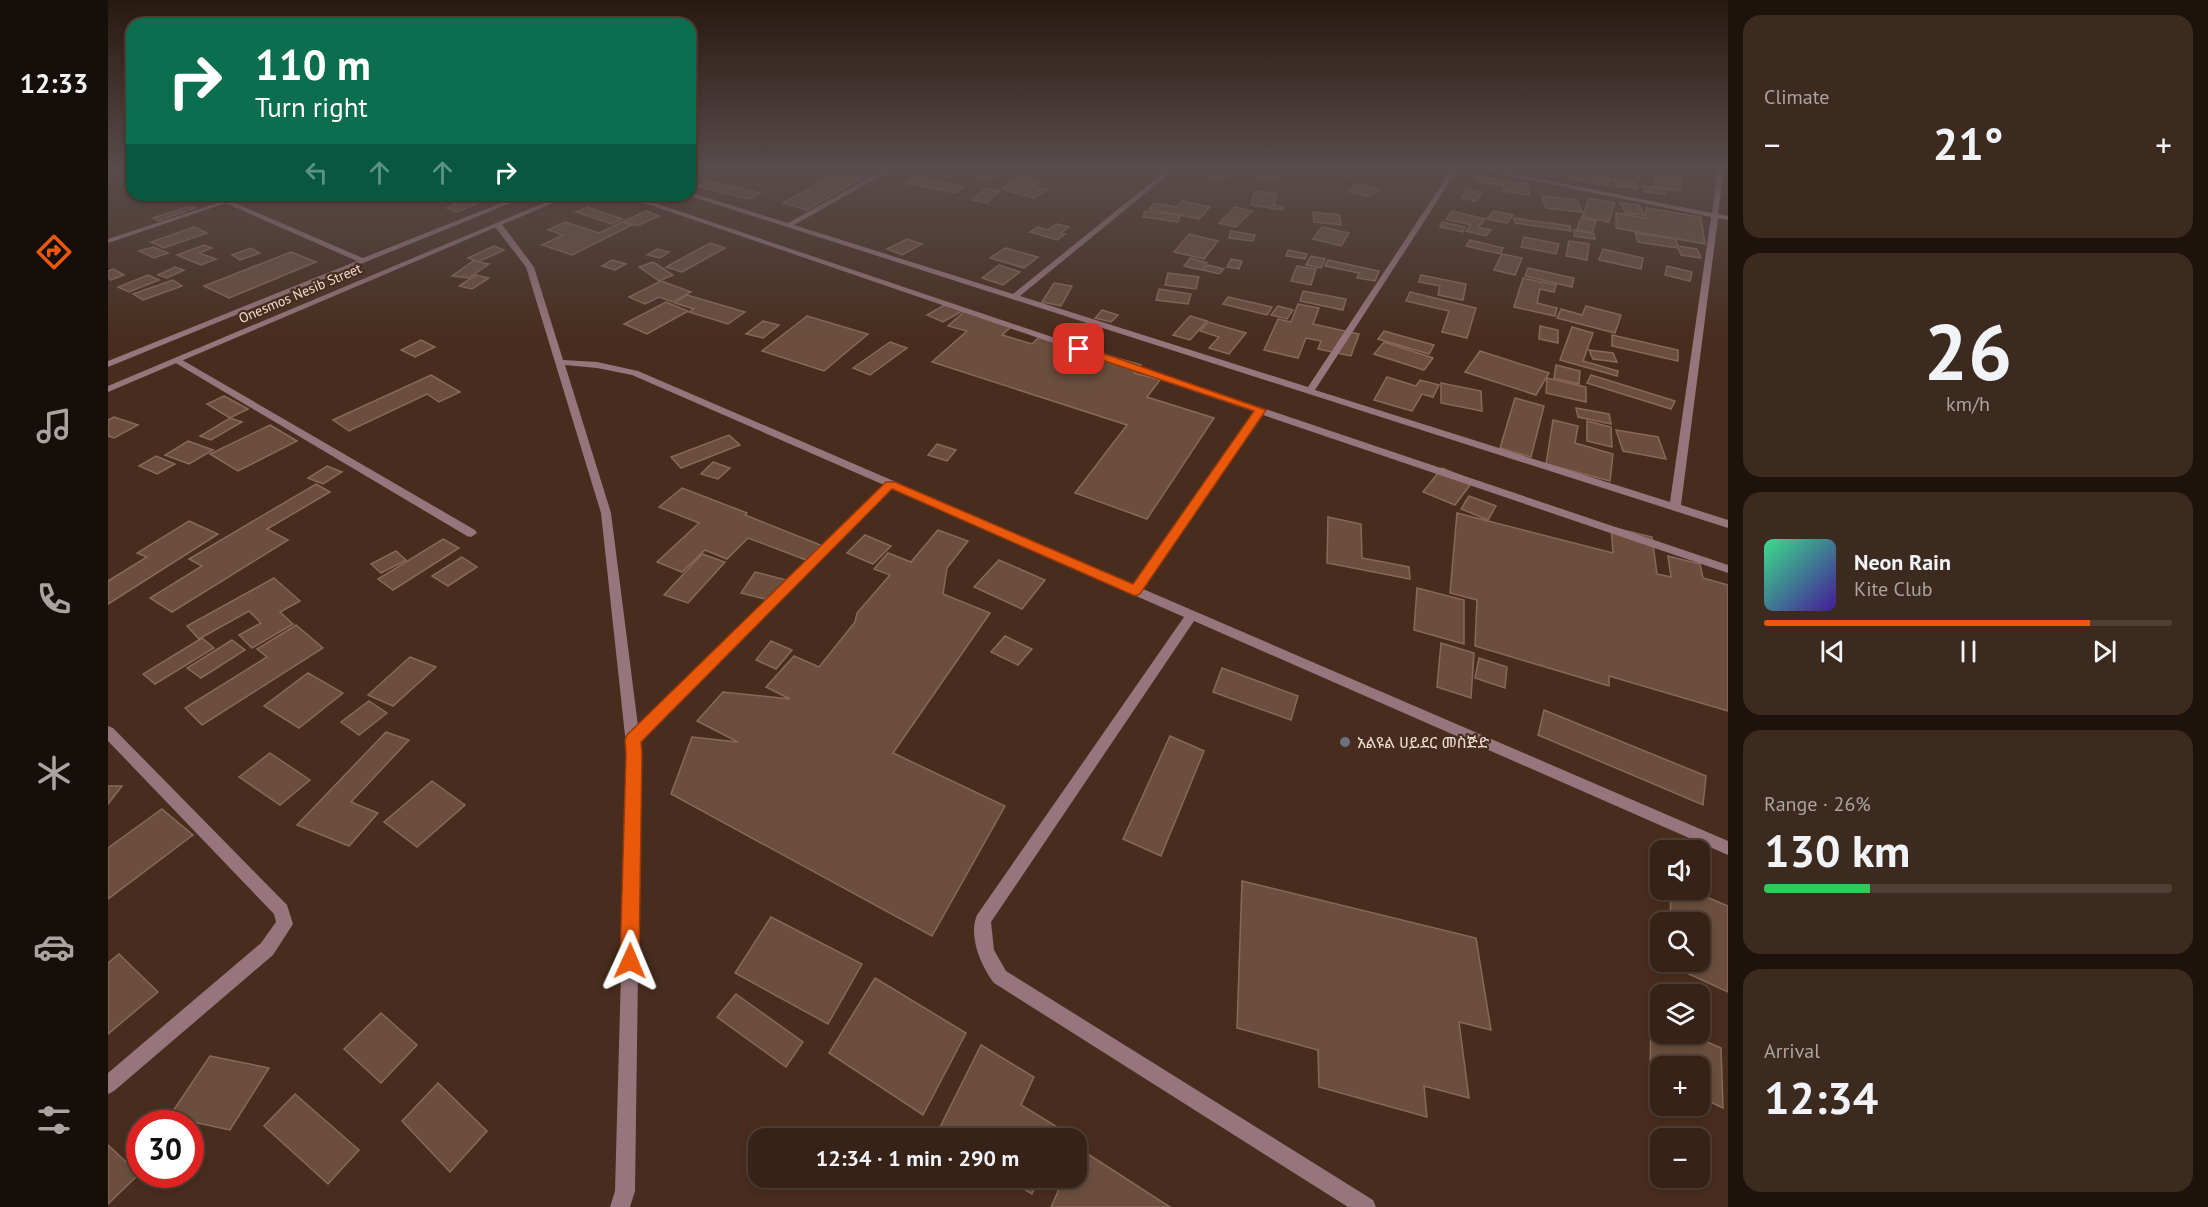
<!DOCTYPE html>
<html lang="en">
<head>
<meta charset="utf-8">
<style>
	body { margin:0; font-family:"PT Sans","Noto Sans Ethiopic",sans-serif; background:#3d2a1f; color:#f1f3f6; height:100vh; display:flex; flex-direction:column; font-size:22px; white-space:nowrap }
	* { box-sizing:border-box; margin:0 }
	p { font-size:20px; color:#aaa4a1 }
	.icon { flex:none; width:33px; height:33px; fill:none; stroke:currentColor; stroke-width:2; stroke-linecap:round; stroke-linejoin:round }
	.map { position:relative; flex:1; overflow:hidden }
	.drawer { display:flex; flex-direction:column; gap:15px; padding:15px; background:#1e130c; width:480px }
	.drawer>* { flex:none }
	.guide { position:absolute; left:18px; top:18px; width:570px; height:183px; border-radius:18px; box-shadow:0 3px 9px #0003,0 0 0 2px #503f35; background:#0b6e4f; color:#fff; overflow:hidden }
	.tools { position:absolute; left:1542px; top:840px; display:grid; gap:12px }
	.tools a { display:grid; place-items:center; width:60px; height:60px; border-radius:12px; background:#362216; box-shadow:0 3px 9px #0003,0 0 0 2px #503f35; font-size:30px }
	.speed { position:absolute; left:18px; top:1110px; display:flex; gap:12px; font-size:30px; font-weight:700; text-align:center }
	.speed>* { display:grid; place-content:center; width:78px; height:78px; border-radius:50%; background:#362216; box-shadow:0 3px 9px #0003,0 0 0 2px #503f35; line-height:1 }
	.speed .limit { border:9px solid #d22; background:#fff; color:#111 }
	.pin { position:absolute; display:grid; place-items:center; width:51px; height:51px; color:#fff; margin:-26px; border-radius:12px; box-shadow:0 3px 9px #0006 }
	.me { position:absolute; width:66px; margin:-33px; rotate:1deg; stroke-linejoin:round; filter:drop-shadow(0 0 4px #0008) }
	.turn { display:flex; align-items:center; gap:21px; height:126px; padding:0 30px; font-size:27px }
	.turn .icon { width:78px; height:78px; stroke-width:2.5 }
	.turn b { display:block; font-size:42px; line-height:51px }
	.lanes { display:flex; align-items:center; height:57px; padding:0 30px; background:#0003; justify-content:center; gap:30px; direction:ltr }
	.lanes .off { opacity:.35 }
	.big { font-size:45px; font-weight:600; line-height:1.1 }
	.drawer .widget { flex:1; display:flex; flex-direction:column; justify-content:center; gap:9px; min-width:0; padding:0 21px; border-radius:18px; background:#3d2a1f }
	.drawer .dial { align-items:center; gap:0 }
	.dial b { font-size:78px; line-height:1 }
	.song { display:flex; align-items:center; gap:18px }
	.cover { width:72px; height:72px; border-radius:9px; background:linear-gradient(135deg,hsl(150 70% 55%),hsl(260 70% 35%)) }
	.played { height:6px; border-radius:3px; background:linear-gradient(90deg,#ea580c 80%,#503f35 80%) }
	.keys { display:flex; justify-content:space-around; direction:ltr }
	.heat { display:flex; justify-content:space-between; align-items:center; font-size:33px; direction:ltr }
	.charge { height:9px; border-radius:4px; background:linear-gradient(90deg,#34c759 26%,#503f35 0) }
	.trip { position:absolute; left:640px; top:1128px; width:339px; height:60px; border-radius:18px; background:#362216; box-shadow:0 3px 9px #0003,0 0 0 2px #503f35; font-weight:600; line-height:60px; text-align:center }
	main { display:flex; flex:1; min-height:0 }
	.dock { display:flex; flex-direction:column; width:108px; justify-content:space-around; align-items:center; background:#160e09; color:#aaa4a1 }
	.dock .icon { width:42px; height:42px }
	.dock .active { color:#ea580c }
	.dock b { font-size:27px; color:#f1f3f6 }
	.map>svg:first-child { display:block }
	.building { fill:#6b4e3e; stroke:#886959; stroke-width:1.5 }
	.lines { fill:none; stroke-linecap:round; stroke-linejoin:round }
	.minor { fill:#97757d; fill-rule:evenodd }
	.tertiary { fill:#97757d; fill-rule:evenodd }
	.route { fill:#ea580c; stroke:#983908; stroke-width:1.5 }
	.worship-dot { fill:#6b7280; stroke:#482d1e; stroke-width:2 }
	.labels { text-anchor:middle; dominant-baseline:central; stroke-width:4.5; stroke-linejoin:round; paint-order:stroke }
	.far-street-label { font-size:14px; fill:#eedcd2; stroke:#482d1e }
	.poi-label { font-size:16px; fill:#eedcd2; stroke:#482d1e; text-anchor:start }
</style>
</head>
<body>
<main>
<nav class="dock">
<b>12:33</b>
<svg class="icon active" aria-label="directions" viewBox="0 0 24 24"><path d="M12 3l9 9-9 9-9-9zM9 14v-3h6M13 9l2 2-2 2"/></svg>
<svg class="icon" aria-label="music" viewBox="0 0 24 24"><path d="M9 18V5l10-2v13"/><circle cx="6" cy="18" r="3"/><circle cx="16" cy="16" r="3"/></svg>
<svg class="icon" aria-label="phone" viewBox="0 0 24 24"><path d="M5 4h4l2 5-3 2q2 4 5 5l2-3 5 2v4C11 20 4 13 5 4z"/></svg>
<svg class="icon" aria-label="climate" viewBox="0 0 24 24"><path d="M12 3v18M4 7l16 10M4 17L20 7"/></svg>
<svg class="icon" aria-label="car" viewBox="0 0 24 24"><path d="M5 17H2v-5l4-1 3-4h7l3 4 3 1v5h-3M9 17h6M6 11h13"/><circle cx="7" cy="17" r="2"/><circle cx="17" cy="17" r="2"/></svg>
<svg class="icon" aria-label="filters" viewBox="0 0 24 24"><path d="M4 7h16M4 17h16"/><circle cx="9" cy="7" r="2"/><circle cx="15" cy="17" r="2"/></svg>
</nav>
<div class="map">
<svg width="1620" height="1207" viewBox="0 0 1620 1207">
	<rect width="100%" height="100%" fill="#482d1e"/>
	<g class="building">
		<polygon points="835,169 887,169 895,171 883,179"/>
		<polygon points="1093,169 1110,169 1120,170 1117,178 1091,175"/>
		<polygon points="1149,169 1162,169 1175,172 1167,180 1142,175"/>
		<polygon points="1203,169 1245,169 1241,177"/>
		<polygon points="1547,169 1572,169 1573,191 1547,187"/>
		<polygon points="735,170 758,176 699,210 675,203"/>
		<polygon points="1468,172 1504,180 1499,186 1463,178"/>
		<polygon points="913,176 932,181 925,186 939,190 926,198 893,189"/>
		<polygon points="1367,176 1420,184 1421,195 1395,191 1395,185 1367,181"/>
		<polygon points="807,177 856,187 848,193 799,183"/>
		<polygon points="1506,180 1527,183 1529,188 1509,186"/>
		<polygon points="601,181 652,193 641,199 590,187"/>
		<polygon points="1249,184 1271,190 1261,197 1240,191"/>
		<polygon points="1535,186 1557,189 1558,195 1536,191"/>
		<polygon points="878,188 892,191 879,203 864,200"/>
		<polygon points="1359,189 1374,192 1368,201 1354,198"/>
		<polygon points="1147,191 1169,194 1166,205 1176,207 1175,210 1143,205"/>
		<polygon points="317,195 346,195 360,199 349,204"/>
		<polygon points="1434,196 1469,200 1474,212 1438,208"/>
		<polygon points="1481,198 1507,203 1501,222 1474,217"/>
		<polygon points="360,199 370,203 349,212 339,208"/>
		<polygon points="1074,201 1102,207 1091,219 1041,209 1047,203 1068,207"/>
		<polygon points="1512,203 1531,205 1537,215 1518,213"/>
		<polygon points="82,206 87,208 50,221 45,218"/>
		<polygon points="479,207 514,219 504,224 468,212"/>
		<polygon points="1127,207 1144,211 1128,227 1111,223"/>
		<polygon points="1538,208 1593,217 1597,244 1508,228 1508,213 1538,218"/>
		<polygon points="538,211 551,216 529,226 516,221"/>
		<polygon points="1037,211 1072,215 1070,222 1035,217"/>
		<polygon points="1344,211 1377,219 1370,227 1383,230 1378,236 1358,231 1363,225 1338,219"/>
		<polygon points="1385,211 1405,215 1399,223 1379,219"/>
		<polygon points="1205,212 1231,215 1233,225 1206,222"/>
		<polygon points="1406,218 1462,226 1463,231 1407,223"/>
		<polygon points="1473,218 1488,221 1484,233 1469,230"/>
		<polygon points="457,222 491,233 514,222 524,225 464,255 434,245 455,235 440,230"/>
		<polygon points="1334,222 1357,227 1355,232 1332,227"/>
		<polygon points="949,224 961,227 953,233 957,234 949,240 922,232 930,227 940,230"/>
		<polygon points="86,227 99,233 56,248 43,242"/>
		<polygon points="1214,227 1241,233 1233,246 1205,239"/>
		<polygon points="1466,230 1486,234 1487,239 1466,236"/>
		<polygon points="1123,231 1147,235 1145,241 1121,238"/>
		<polygon points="1527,233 1568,239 1570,246 1589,249 1593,258 1573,255 1570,248 1530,242"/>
		<polygon points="1081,234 1110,241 1096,259 1066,252"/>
		<polygon points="1416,237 1451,244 1448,254 1413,247"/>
		<polygon points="799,239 814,244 794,255 779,249"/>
		<polygon points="1362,240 1395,248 1392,254 1358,246"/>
		<polygon points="1461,241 1481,244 1479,260 1458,256"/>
		<polygon points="602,243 617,248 574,272 558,267"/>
		<polygon points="96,245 104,248 91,253 108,259 93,265 69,255"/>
		<polygon points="386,246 396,250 370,262 360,258"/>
		<polygon points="45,247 60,253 46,258 31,251"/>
		<polygon points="143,248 152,253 132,260 124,255"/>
		<polygon points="897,248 930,257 916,268 882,258"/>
		<polygon points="549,249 561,252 552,258 539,255"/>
		<polygon points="1495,249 1535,258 1533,269 1491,260"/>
		<polygon points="1180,250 1199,254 1197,259 1178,256"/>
		<polygon points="183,252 208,262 121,298 96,286"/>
		<polygon points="1394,254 1414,258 1407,275 1386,270"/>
		<polygon points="1203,256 1217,259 1213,268 1198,265"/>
		<polygon points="1082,258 1099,263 1093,270 1076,266"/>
		<polygon points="1123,259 1134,261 1131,269 1119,267"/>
		<polygon points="504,260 518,264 507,270 494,266"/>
		<polygon points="1220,260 1271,271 1267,281 1249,278 1251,273 1217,266"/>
		<polygon points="365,261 381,264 361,278 344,276"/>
		<polygon points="545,262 565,275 551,281 531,267"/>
		<polygon points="891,265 912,272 895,285 874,278"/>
		<polygon points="1100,265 1116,269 1111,274 1095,270"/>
		<polygon points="1189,266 1208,269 1203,285 1183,281"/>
		<polygon points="1559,266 1584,272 1582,281 1557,275"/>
		<polygon points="67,267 76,270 59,278 50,275"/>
		<polygon points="1420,268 1466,278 1464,287 1417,276"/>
		<polygon points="5,269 16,275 3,280 0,278 0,271"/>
		<polygon points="1060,273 1091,277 1088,289 1057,285"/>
		<polygon points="40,275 51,280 21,292 10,287"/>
		<polygon points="368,275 381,278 364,289 351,286"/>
		<polygon points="1313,275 1358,284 1355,300 1330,295 1332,286 1311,282"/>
		<polygon points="1415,278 1448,285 1446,292 1432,289 1429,303 1449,308 1447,316 1406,307"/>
		<polygon points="65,280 74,286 35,300 25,294"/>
		<polygon points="553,281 583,292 565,302 551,297 537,304 521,297"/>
		<polygon points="946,283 964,286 953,306 934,302"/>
		<polygon points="1051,289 1083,294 1080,304 1048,300"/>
		<polygon points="1195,291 1238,299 1235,310 1192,301"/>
		<polygon points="1302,292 1368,308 1359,338 1334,332 1341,311 1298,301"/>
		<polygon points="579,295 637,312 620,324 581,312 586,309 567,303"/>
		<polygon points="1120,297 1164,307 1159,315 1115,304"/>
		<polygon points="558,302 580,311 539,334 516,324"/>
		<polygon points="840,303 856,310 835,322 819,315"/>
		<polygon points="1190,304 1211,308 1205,324 1251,334 1243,356 1210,349 1213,341 1198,338 1190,358 1156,350 1170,319 1183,322"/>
		<polygon points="1170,306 1185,310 1179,319 1163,315"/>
		<polygon points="1478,306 1513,315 1507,333 1449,318 1453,309 1474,315"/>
		<polygon points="994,310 1010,315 1003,322 987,318"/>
		<polygon points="857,311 905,325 894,335 924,344 932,336 1033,365 1026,373 1052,380 1039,397 1106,418 1039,519 967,493 1019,425 824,362 859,331 840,326"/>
		<polygon points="699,316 760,334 716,371 654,351"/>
		<polygon points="1082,316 1099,321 1082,340 1065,335"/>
		<polygon points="655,321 671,325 655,338 638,334"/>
		<polygon points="1100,322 1138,333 1121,354 1101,348 1111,337 1092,331"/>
		<polygon points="1432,326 1450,330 1450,343 1431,339"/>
		<polygon points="1464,327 1485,333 1475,361 1510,371 1509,376 1452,360"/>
		<polygon points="1276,331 1326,345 1321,354 1270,339"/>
		<polygon points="1504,335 1570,350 1570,361 1504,346"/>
		<polygon points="313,340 327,347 307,357 293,350"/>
		<polygon points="782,342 799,348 762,375 745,368"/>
		<polygon points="1276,342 1325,358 1316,370 1266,354"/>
		<polygon points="1481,350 1505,353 1509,362 1485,359"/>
		<polygon points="1372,351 1441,373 1428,395 1357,372"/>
		<polygon points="1448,365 1472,371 1471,384 1446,378"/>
		<polygon points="323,375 352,392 331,402 319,394 241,431 225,420"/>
		<polygon points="1483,375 1567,401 1563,409 1479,383"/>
		<polygon points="1279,377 1308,386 1312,380 1331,385 1325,397 1314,394 1304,411 1266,400"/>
		<polygon points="1439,378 1478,387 1478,402 1438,393"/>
		<polygon points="1333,383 1373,391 1374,411 1333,403"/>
		<polygon points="116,396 140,409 122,418 99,404"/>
		<polygon points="1407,398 1436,406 1423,457 1392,448"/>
		<polygon points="1468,408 1501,414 1503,424 1470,417"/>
		<polygon points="6,417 30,425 6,438 0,436 0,420"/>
		<polygon points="122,418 134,422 103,440 92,436"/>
		<polygon points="1445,420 1470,426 1467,443 1505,454 1502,481 1438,464"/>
		<polygon points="1479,421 1503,427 1504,447 1479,441"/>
		<polygon points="162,425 189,441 130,471 102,454"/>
		<polygon points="1508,430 1550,437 1558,459 1515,451"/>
		<polygon points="621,435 632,445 573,468 563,457"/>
		<polygon points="80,441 105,450 81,464 57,455"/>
		<polygon points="829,444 848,450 839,461 820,455"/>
		<polygon points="48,456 67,464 49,474 31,466"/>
		<polygon points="605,462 622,468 610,479 593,474"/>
		<polygon points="219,466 234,472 215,484 200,478"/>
		<polygon points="1334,468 1365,481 1347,505 1315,492"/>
		<polygon points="208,484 222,492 159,529 180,540 64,612 42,598 94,566 81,559"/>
		<polygon points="574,488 639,513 637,515 715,546 701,561 640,538 619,559 597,550 574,572 549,562 591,523 551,507"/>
		<polygon points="1361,496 1388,506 1380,520 1353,509"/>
		<polygon points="1349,513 1505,553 1503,527 1544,537 1549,574 1563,577 1560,556 1592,564 1595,578 1620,585 1620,711 1501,676 1501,686 1367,646 1369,600 1342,593"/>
		<polygon points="1220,517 1253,524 1254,558 1301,567 1302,579 1219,563"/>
		<polygon points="81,521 110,534 0,604 0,581 39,557 29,553"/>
		<polygon points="830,530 860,541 839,568 835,594 882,613 785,753 897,806 824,936 563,794 584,737 630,742 589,721 615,692 682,699 658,687 686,656 711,667 747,622 749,613 782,575 766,569 780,553 803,562"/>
		<polygon points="757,535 783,546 765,564 739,553"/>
		<polygon points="335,539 351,548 285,590 270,579"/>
		<polygon points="288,551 298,560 273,573 263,564"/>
		<polygon points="594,554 617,562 580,603 556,595"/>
		<polygon points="354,557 369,567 340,586 324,576"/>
		<polygon points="891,560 937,580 914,609 866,587"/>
		<polygon points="647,572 682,581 669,602 633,593"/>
		<polygon points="166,578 192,601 172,612 185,624 144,648 131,635 153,623 141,611 91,639 79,626"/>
		<polygon points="1309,588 1356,600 1356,644 1306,630"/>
		<polygon points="188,625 215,648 94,725 77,708 159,657 149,649"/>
		<polygon points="897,636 924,649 910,665 883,652"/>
		<polygon points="94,638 106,648 47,684 35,674"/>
		<polygon points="124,640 137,650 93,678 79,668"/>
		<polygon points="663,641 684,650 668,669 648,660"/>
		<polygon points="1333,643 1366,653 1363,698 1329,687"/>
		<polygon points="302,657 328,667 285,706 260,695"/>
		<polygon points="1371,658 1399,667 1397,688 1367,678"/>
		<polygon points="1114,668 1190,696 1183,720 1105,692"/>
		<polygon points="200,673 235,693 191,728 156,706"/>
		<polygon points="261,701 279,713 251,735 233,722"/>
		<polygon points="1436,710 1598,776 1595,805 1430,735"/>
		<polygon points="278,732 301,740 243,802 270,813 241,846 189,825"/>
		<polygon points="1062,736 1096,751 1053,856 1015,839"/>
		<polygon points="162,753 202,780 172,805 131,777"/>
		<polygon points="324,781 357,805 309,847 276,822"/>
		<polygon points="0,786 14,786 0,804"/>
		<polygon points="54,809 85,835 0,899 0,848"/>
		<polygon points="1134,881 1368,938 1383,1030 1351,1022 1361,1098 1316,1086 1319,1117 1211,1087 1210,1050 1129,1028"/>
		<polygon points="1563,890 1582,890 1620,906 1620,992 1561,965 1561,962 1592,962 1592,922 1562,922"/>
		<polygon points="663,917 754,964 720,1024 627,973"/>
		<polygon points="11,954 50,992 0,1034 0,963"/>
		<polygon points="767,978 858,1033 815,1115 721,1053"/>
		<polygon points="628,994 695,1042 678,1067 609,1017"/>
		<polygon points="273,1013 309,1045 273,1083 236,1049"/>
		<polygon points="1543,1016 1552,1020 1552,1034 1581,1034 1613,1048 1615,1108 1592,1097 1592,1066 1552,1066 1552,1079 1542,1074"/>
		<polygon points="873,1045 926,1077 913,1105 951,1128 947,1138 837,1138 829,1133"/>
		<polygon points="102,1056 161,1068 122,1130 61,1117"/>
		<polygon points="330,1083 379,1131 342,1172 294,1121"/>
		<polygon points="187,1094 251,1150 220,1184 156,1126"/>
		<polygon points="0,1145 31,1174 0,1204"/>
		<polygon points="969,1147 1062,1207 943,1207 956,1178 969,1178"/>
		<polygon points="897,1178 931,1178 924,1194"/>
	</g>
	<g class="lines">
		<g class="minor">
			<polygon points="777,169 785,169 686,225 905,294 1060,169 1067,169 912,296 1200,387 1344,169 1350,169 1207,390 1562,502 1603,217 1368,169 1381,169 1604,213 1610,169 1616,169 1610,214 1620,216 1620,220 1610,218 1573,505 1620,520 1620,528 579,195 582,195 582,192 584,193 680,223"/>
			<path d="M513,195H523L1620,565V573L1155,415L1035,589L1620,841V855L1086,621L883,922L886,950L898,971L1265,1200L1268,1207H1240L886,983C873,966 860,936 869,915L1076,617L784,489L531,741L533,754L527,1191L522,1207H502L507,1191L519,754L493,513L418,267L387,227V223H393L426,267L455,360L489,362L530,371L1025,584L1147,412ZM457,365L489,368L524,375L776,485L530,726L503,513Z"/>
			<polygon points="116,201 121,202 0,243 0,239"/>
			<polygon points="69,357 367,530 369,533 363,537 359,536 66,362 65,360"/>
			<polygon points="0,726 5,728 179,905 185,924 165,955 6,1091 0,1094 0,1073 153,943 168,922 166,914 0,741"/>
		</g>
		<g class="tertiary">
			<polygon points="99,195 108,195 255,258 413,195 422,195 0,367 0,361 249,261"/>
			<polygon points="455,195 464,195 0,392 0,386"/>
		</g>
	</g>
	<linearGradient id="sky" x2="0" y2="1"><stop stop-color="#281910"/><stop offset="0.5" stop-color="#584c4c"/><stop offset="1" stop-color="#584c4c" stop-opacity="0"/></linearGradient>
	<rect width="1620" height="338" fill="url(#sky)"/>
	<polygon class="route" points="967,346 974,346 1158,410 1032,594 1027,596 784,489 533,742 534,754 531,961 529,968 522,970 515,968 512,961 518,754 517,740 519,735 778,482 787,482 1025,584 1146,411 967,351"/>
	<circle class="worship-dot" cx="1237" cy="742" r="6"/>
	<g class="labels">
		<g class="far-street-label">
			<text transform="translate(192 293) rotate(-23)">Onesmos Nesib Street</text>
		</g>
		<g class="poi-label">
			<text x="1249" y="742">አልዩል ሀይደር መስጅድ</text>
		</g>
	</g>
</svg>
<div class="tools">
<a><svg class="icon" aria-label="sound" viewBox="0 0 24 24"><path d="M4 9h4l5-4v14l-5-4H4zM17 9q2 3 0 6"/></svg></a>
<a><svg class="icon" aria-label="search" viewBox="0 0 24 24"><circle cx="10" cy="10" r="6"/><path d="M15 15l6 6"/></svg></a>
<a><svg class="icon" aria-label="layers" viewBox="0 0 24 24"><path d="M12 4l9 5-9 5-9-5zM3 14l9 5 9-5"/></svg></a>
<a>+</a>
<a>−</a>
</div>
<div class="speed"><div class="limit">30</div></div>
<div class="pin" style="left:971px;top:349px;background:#d93025"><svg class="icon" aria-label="arrive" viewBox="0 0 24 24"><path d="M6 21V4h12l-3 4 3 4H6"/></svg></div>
<svg class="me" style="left:522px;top:961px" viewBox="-20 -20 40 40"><path d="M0-17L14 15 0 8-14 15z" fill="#ea580c" stroke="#fff" stroke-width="4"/></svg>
<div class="trip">12:34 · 1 min · 290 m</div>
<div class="guide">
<div class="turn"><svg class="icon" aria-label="right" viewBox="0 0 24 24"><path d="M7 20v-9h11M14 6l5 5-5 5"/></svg><div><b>110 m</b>Turn right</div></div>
<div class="lanes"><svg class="icon off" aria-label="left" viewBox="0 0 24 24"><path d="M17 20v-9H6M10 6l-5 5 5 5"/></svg><svg class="icon off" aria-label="ahead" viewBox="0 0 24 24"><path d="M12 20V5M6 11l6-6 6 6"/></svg><svg class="icon off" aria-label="ahead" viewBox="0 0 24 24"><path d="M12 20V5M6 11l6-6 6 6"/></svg><svg class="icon" aria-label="right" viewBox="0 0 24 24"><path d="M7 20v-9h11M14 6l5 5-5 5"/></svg></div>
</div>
</div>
<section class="drawer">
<div class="widget"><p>Climate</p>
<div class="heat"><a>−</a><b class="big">21°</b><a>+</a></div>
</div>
<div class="widget dial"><b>26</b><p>km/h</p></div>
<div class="widget">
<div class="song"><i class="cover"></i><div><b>Neon Rain</b><p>Kite Club</p></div></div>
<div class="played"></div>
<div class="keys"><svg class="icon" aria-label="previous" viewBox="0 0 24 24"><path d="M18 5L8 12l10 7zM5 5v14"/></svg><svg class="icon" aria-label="pause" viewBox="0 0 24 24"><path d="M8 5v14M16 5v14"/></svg><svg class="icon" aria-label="next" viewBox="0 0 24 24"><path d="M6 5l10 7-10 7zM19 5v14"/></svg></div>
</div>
<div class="widget"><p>Range · 26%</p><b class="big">130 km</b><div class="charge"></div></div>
<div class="widget"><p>Arrival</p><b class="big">12:34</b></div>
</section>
</main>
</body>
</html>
